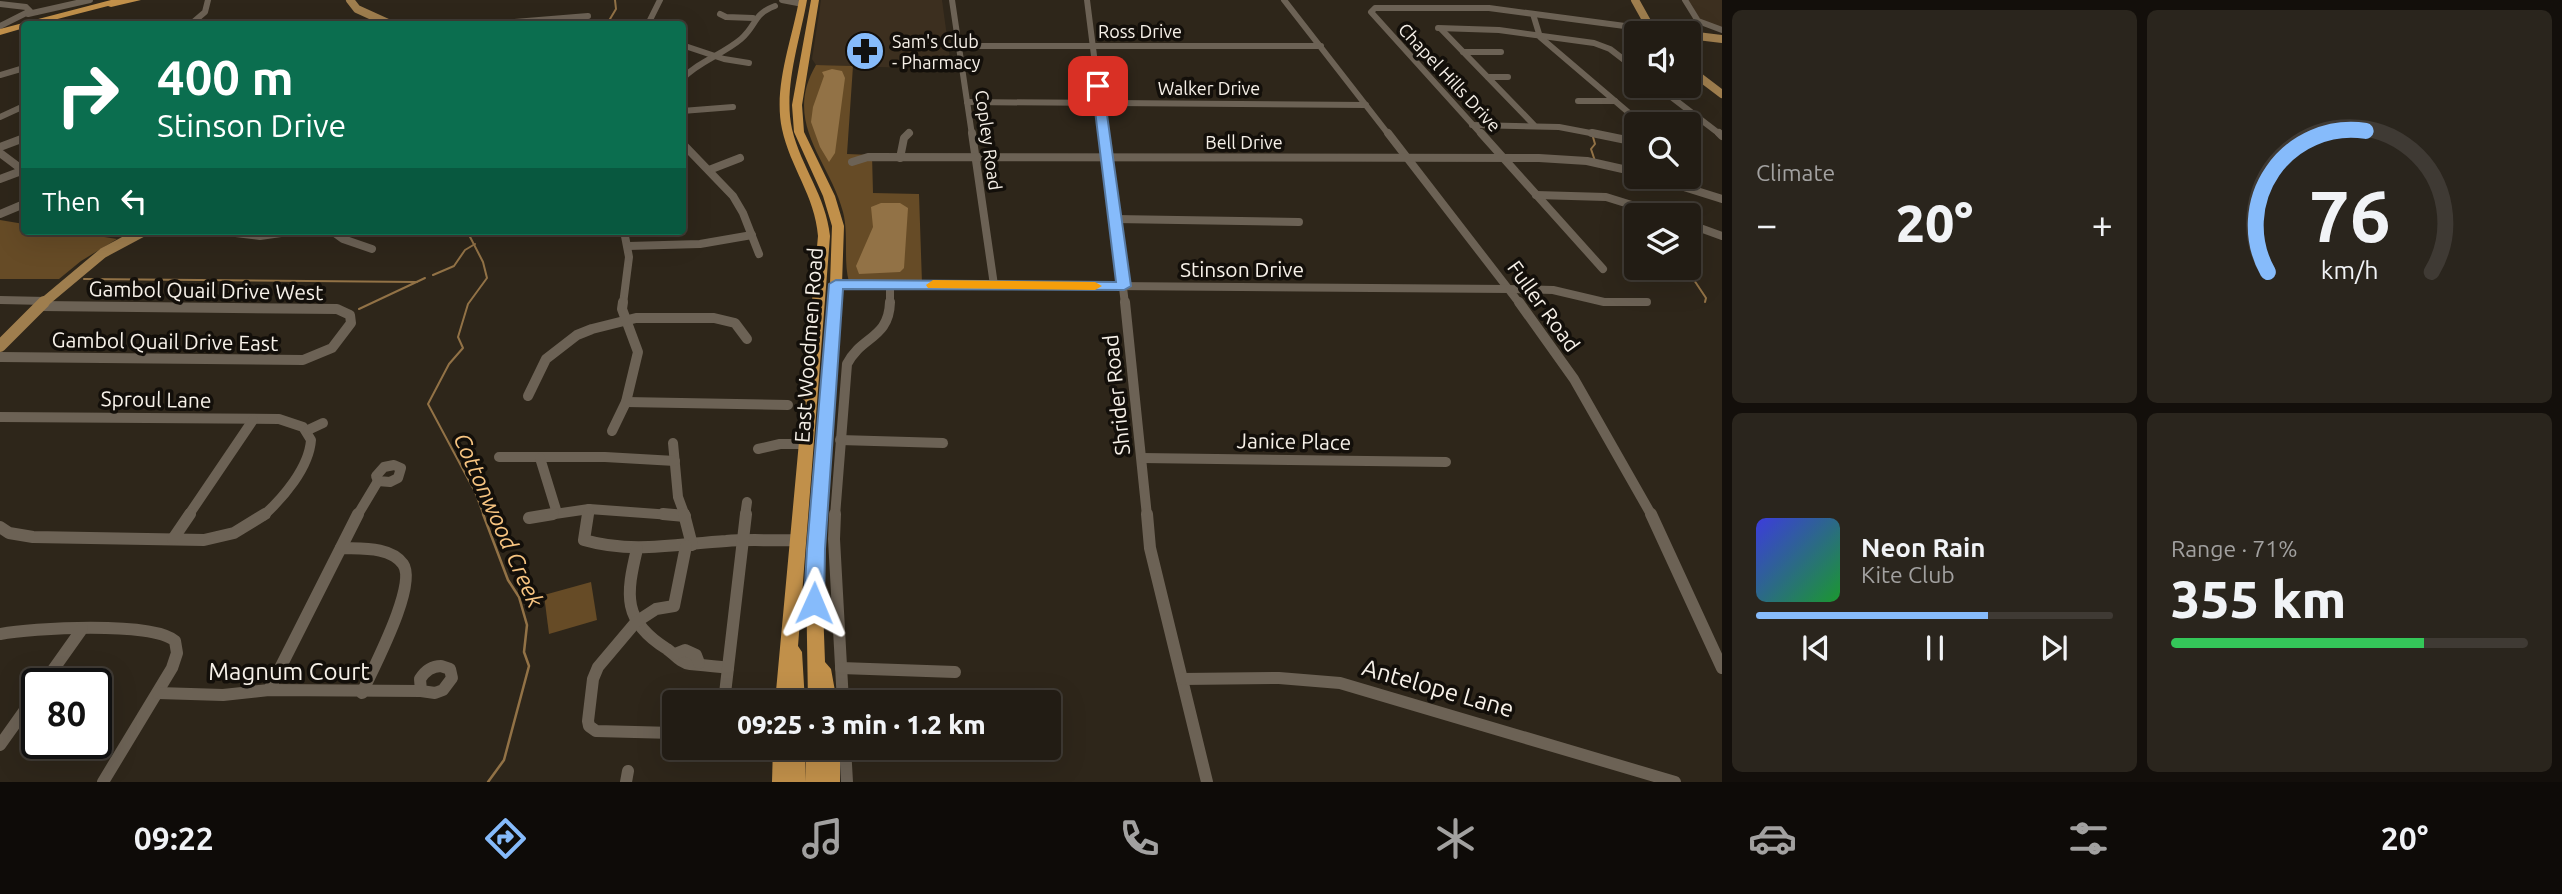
<!DOCTYPE html>
<html lang="en">
<head>
<meta charset="utf-8">
<style>
	body { margin:0; font-family:Ubuntu,sans-serif; background:#2a251d; color:#f1f3f6; height:100vh; display:flex; flex-direction:column; font-size:26px; white-space:nowrap }
	* { box-sizing:border-box; margin:0 }
	p { font-size:23px; color:#a2a1a0 }
	.icon { flex:none; width:38px; height:38px; fill:none; stroke:currentColor; stroke-width:2; stroke-linecap:round; stroke-linejoin:round }
	.map { position:relative; flex:1; overflow:hidden }
	.panel { display:flex; flex-direction:column; gap:10px; padding:10px; background:#130f0b; width:840px }
	.panel>* { flex:none }
	.banner { position:absolute; left:21px; top:21px; width:665px; height:214px; border-radius:7px; box-shadow:0 7px 28px #0002,0 0 0 2px #3f3a34; background:#0b6e4f; color:#fff; overflow:hidden }
	.tools { position:absolute; left:1624px; top:21px; display:grid; gap:14px }
	.tools a { display:grid; place-items:center; width:77px; height:77px; border-radius:7px; background:#221c14; box-shadow:0 7px 28px #0002,0 0 0 2px #3f3a34; font-size:35px }
	.speed { position:absolute; left:21px; top:668px; display:flex; gap:14px; font-size:35px; font-weight:700; text-align:center }
	.speed>* { display:grid; place-content:center; width:91px; height:91px; border-radius:50%; background:#221c14; box-shadow:0 7px 28px #0002,0 0 0 2px #3f3a34; line-height:1 }
	.speed .limit { border:4px solid #111; border-radius:10px; background:#fff; color:#111 }
	.pin { position:absolute; display:grid; place-items:center; width:60px; height:60px; color:#fff; margin:-30px; border-radius:14px; box-shadow:0 4px 10px #0006 }
	.me { position:absolute; width:77px; margin:-38px; rotate:1deg; stroke-linejoin:round; filter:drop-shadow(0 0 5px #0008) }
	.turn { display:flex; align-items:center; gap:24px; height:147px; padding:0 21px; font-size:32px }
	.turn .icon { width:91px; height:91px; stroke-width:2.5 }
	.turn b { display:block; font-size:49px; line-height:60px }
	.then { display:flex; align-items:center; height:66px; padding:0 21px; background:#0003; gap:14px; font-size:26px }
	.big { font-size:52px; font-weight:800; line-height:1.1 }
	.panel .card { flex:1; display:flex; flex-direction:column; justify-content:center; gap:10px; min-width:0; padding:0 24px; border-radius:10px; background:#2a251d }
	.panel .dial { align-items:center; gap:0 }
	.dial svg { height:182px; overflow:visible; fill:none; stroke:#3f3a34; stroke-width:7; stroke-linecap:round; text-anchor:middle }
	.dial text { fill:#f1f3f6; stroke:none }
	.song { display:flex; align-items:center; gap:21px }
	.cover { width:84px; height:84px; border-radius:10px; background:linear-gradient(135deg,hsl(240 70% 55%),hsl(130 70% 35%)) }
	.played { height:7px; border-radius:4px; background:linear-gradient(90deg,#86bbfb 65%,#3f3a34 65%) }
	.keys { display:flex; justify-content:space-around; direction:ltr }
	.heat { display:flex; justify-content:space-between; align-items:center; font-size:38px; direction:ltr }
	.charge { height:10px; border-radius:5px; background:linear-gradient(90deg,#34c759 71%,#3f3a34 0) }
	.panel .tiles { flex:1; display:grid; gap:10px; grid-template-columns:repeat(2,1fr) }
	.trip { position:absolute; left:662px; top:690px; width:399px; height:70px; border-radius:7px; background:#221c14; box-shadow:0 7px 28px #0002,0 0 0 2px #3f3a34; font-weight:800; line-height:70px; text-align:center }
	.tabs { display:flex; height:112px; justify-content:space-around; align-items:center; background:#0e0b08; color:#a2a1a0 }
	.tabs .icon { width:49px; height:49px }
	.tabs .active { color:#86bbfb }
	.tabs b { font-size:32px; color:#f1f3f6 }
	main { display:flex; flex:1; min-height:0 }
	.map>svg:first-child { display:block }
	.built { fill:#3c2f1f }
	.green { fill:#664b26 }
	.water { fill:#927246 }
	.lines { fill:none; stroke-linecap:round; stroke-linejoin:round }
	.stream-far1 { stroke:#927246; stroke-width:2 }
	.stream { stroke:#927246; stroke-width:2.5 }
	.minor-far3 { stroke:#6c6255; stroke-width:6 }
	.minor-far2 { stroke:#6c6255; stroke-width:8 }
	.minor-far1 { stroke:#6c6255; stroke-width:10 }
	.minor { stroke:#6c6255; stroke-width:12 }
	.major-far2 { stroke:#9f7e4e; stroke-width:8 }
	.major-far1 { stroke:#9f7e4e; stroke-width:10 }
	.major { stroke:#9f7e4e; stroke-width:12 }
	.highway { fill:#c1904a; fill-rule:evenodd }
	.route { fill:#86bbfb; stroke:#577aa3; stroke-width:2 }
	.slow { fill:#f59e0b }
	.labels { text-anchor:middle; dominant-baseline:central; stroke-width:7; stroke-linejoin:round; paint-order:stroke }
	.far-street-label { font-size:18px; fill:#f7f1e9; stroke:#130f0a }
	.far-poi-label { font-size:18px; fill:#f7f1e9; stroke:#130f0a; text-anchor:start }
	.street-label { font-size:21px; fill:#f7f1e9; stroke:#130f0a }
	.water-label { font-size:23px; font-style:italic; fill:#f7c481; stroke:#130f0a }
	.near-street-label { font-size:24px; fill:#f7f1e9; stroke:#130f0a }
</style>
</head>
<body>
<main>
<div class="map">
<svg width="1722" height="782" viewBox="0 0 1722 782">
	<rect width="100%" height="100%" fill="#2e261a"/>
	<g class="built">
		<polygon points="821,0 942,0 951,66 943,69 816,65 812,59"/>
		<polygon points="1684,0 1722,0 1722,30 1705,25"/>
	</g>
	<g class="green">
		<path d="M816,65L853,66L847,154L872,155L873,193L919,194L922,283L849,282C843,260 849,235 843,212C830,161 782,123 816,65Z"/>
		<polygon points="0,220 24,224 24,231 66,231 117,239 81,261 59,279 0,279"/>
		<polygon points="591,582 597,620 549,634 544,595"/>
	</g>
	<g class="water">
		<polygon points="832,69 842,71 845,78 835,153 829,162 820,147 811,122 813,107 824,76 822,72"/>
		<polygon points="881,203 900,203 908,208 904,268 900,272 859,274 856,266 873,227 871,207"/>
	</g>
	<g class="lines">
		<g class="stream-far1">
			<polyline points="607,24 616,9 615,0"/>
			<polyline points="1593,137 1595,144 1591,149 1595,161"/>
			<polyline points="467,231 483,262 487,278 468,304 458,337 463,348 449,364 428,404 475,492 484,516"/>
			<polyline points="433,275 454,266 465,250 475,244"/>
			<polyline points="1692,277 1706,298 1705,302"/>
			<polyline points="84,279 417,282"/>
			<polyline points="359,309 425,278"/>
		</g>
		<polyline class="stream" points="483,514 508,580 519,597 527,625 524,652 529,666 504,760 488,782"/>
		<g class="minor-far3">
			<polyline points="782,0 803,4"/>
			<polyline points="952,0 972,135"/>
			<polyline points="1087,0 1104,135"/>
			<polyline points="1284,0 1389,135"/>
			<polyline points="1685,0 1698,21 1722,30"/>
			<polyline points="0,4 26,7 30,11 0,26"/>
			<polyline points="28,14 90,0"/>
			<polyline points="720,14 726,17 753,18"/>
			<polyline points="1533,14 1540,37 1642,124"/>
			<polyline points="191,24 205,12 208,0"/>
			<polyline points="491,24 588,16"/>
			<polyline points="648,24 660,0"/>
			<polyline points="1438,28 1499,30 1594,43 1610,49 1636,69"/>
			<polyline points="1441,29 1534,125"/>
			<polyline points="682,45 724,59 749,63"/>
			<polyline points="958,46 1321,46"/>
			<polyline points="1463,52 1501,52"/>
			<polyline points="0,75 24,68"/>
			<polyline points="1488,77 1508,77"/>
			<path d="M682,79C699,61 722,55 741,39C757,25 753,14 775,6"/>
			<polyline points="1657,86 1721,135"/>
			<polyline points="1578,101 1615,101"/>
			<polyline points="967,102 1366,105"/>
			<polyline points="682,111 733,107"/>
			<polyline points="0,117 24,106"/>
			<polyline points="1472,125 1559,127 1601,135"/>
			<polyline points="907,135 909,133"/>
			<polyline points="1482,135 1371,12 1375,8 1489,8 1655,30"/>
		</g>
		<g class="minor-far2">
			<polyline points="972,133 994,285"/>
			<polyline points="1104,133 1125,304"/>
			<polyline points="1388,133 1520,304"/>
			<polyline points="1481,133 1603,269"/>
			<polyline points="1592,133 1636,142"/>
			<polyline points="1719,133 1722,136"/>
			<polyline points="682,143 733,196 743,213 759,254"/>
			<polyline points="0,147 24,138"/>
			<polyline points="0,153 24,171"/>
			<polyline points="900,158 904,138 909,133"/>
			<polyline points="852,162 868,157 1539,158 1587,161 1636,172"/>
			<polyline points="709,170 740,158"/>
			<polyline points="1652,177 1722,199"/>
			<polyline points="0,179 24,170"/>
			<polyline points="1536,195 1606,197 1664,215"/>
			<polyline points="0,214 24,204"/>
			<polyline points="1115,219 1299,222"/>
			<polyline points="1689,224 1722,236"/>
			<polyline points="219,231 260,236 295,231"/>
			<polyline points="332,231 343,239 372,249"/>
			<polyline points="628,246 700,244 752,235"/>
			<polyline points="1684,268 1686,270"/>
			<polyline points="836,284 1509,289 1553,290 1604,302 1647,302"/>
			<polyline points="890,285 890,304"/>
			<polyline points="0,300 46,301"/>
			<polyline points="623,304 629,257 624,231"/>
		</g>
		<g class="minor-far1">
			<polyline points="1125,302 1147,516"/>
			<polyline points="1519,302 1574,379 1652,516"/>
			<polyline points="0,357 303,360 332,348 351,323 350,315 337,309 41,306"/>
			<polyline points="528,396 546,359 577,335 592,329 636,318 714,318 735,323 747,339"/>
			<polyline points="626,402 788,405"/>
			<path d="M0,417L279,419L303,427L311,440C309,468 283,498 263,516"/>
			<polyline points="308,430 323,423"/>
			<polyline points="612,431 626,402 638,352 622,309 623,302"/>
			<polyline points="840,440 943,443"/>
			<polyline points="673,443 678,497 685,516"/>
			<polyline points="758,449 780,444 807,444"/>
			<polyline points="499,457 605,457 675,461"/>
			<polyline points="540,458 557,513"/>
			<polyline points="1142,458 1446,462"/>
			<polygon points="394,465 401,468 398,478 390,482 378,481 376,476 384,467"/>
			<polyline points="188,516 253,420"/>
			<polyline points="357,516 378,481"/>
			<polyline points="541,516 589,509 685,516"/>
			<polyline points="588,516 589,509"/>
			<polyline points="745,516 747,502"/>
			<path d="M835,516L847,364C861,336 889,339 890,302"/>
		</g>
		<g class="minor">
			<path d="M588,514L584,540C632,554 677,544 726,541C749,539 773,541 797,540"/>
			<polyline points="663,514 685,516"/>
			<polyline points="684,514 692,545"/>
			<polyline points="835,514 834,539 843,702"/>
			<polyline points="1147,514 1150,548 1207,782"/>
			<polyline points="1651,514 1722,668"/>
			<polyline points="529,518 553,514"/>
			<polyline points="0,527 9,533 33,537 204,540 234,533 265,514"/>
			<polyline points="173,539 190,514"/>
			<path d="M341,548C360,549 390,546 403,564C418,585 372,670 362,693"/>
			<path d="M637,549C626,595 622,621 667,649C674,654 681,663 690,664C702,665 715,666 728,668"/>
			<path d="M0,634C31,628 153,621 175,641L177,653L172,668L103,782"/>
			<polyline points="675,654 685,650 696,655 699,663"/>
			<path d="M441,666L450,669L452,678L443,690L435,693L421,691L420,679C425,671 431,666 441,666Z"/>
			<polyline points="841,668 955,672"/>
			<polyline points="1182,679 1279,678 1340,683 1675,782"/>
			<polyline points="43,684 82,629"/>
			<polyline points="269,690 358,514"/>
			<polyline points="158,693 223,695 269,690 421,691"/>
			<polyline points="724,702 746,514"/>
			<polyline points="674,733 596,731 589,726 588,721 593,679 598,667 636,622 656,609 674,606 686,546"/>
			<polyline points="0,745 37,693"/>
			<polyline points="845,747 847,782"/>
			<polyline points="626,782 628,771"/>
		</g>
		<g class="major-far2">
			<polyline points="350,0 357,9 390,24"/>
			<polyline points="1635,0 1650,27 1657,33"/>
			<polyline points="1655,30 1679,33"/>
			<polyline points="1689,35 1722,39"/>
			<polyline points="1689,69 1722,94"/>
		</g>
		<polyline class="major-far1" points="42,304 103,253 144,231"/>
		<polyline class="major" points="0,346 44,302"/>
		<g class="highway">
			<polygon points="111,0 141,0 111,7 108,6 38,24 24,24 24,28 0,35 0,29"/>
			<path d="M799,0H807C800,40 783,88 792,129C801,167 826,196 830,236L798,646L802,652L805,702H775L818,236C815,196 790,167 782,129C773,87 792,40 799,0Z"/>
			<polygon points="811,0 819,0 802,105 804,132 835,196 844,226 842,284 822,579 825,662 831,669 837,702 808,702 806,579 830,284 832,226 823,196 794,132 792,105"/>
			<polygon points="773,747 805,747 805,782 772,782"/>
			<polygon points="806,747 840,747 840,782 805,782"/>
		</g>
	</g>
	<polygon class="route" points="1098,82 1103,86 1131,286 1124,290 843,289 825,549 824,603 821,609 814,611 807,609 804,603 807,549 829,284 836,280 1116,282 1092,86"/>
	<polygon class="slow" points="933,280 1095,282 1102,286 1095,290 928,288 926,285"/>
	<defs>
		<symbol id="pharmacy-disc" viewBox="-11 -11 22 22"><circle r="9.5" fill="#86bbfb" stroke="#130f0a"/><path d="M-2-6h4v4h4v4h-4v4h-4v-4h-4v-4h4Z" fill="#111"/></symbol>
	</defs>
	<g fill-rule="evenodd">
		<use href="#pharmacy-disc" x="843" y="29" width="44" height="44"/>
	</g>
	<g class="labels">
		<g class="far-street-label">
			<text x="1140" y="31">Ross Drive</text>
			<text transform="translate(1450 77) rotate(47)">Chapel Hills Drive</text>
			<text x="1209" y="88">Walker Drive</text>
			<text transform="translate(989 140) rotate(82)">Copley Road</text>
			<text x="1244" y="142">Bell Drive</text>
		</g>
		<g class="far-poi-label">
			<text x="892" y="41">Sam's Club<tspan x="892" dy="21">- Pharmacy</tspan></text>
		</g>
		<g class="street-label">
			<text x="1242" y="269">Stinson Drive</text>
			<text transform="translate(206 290) rotate(1)">Gambol Quail Drive West</text>
			<text transform="translate(1544 306) rotate(54)">Fuller Road</text>
			<text transform="translate(165 341) rotate(1)">Gambol Quail Drive East</text>
			<text transform="translate(808 345) rotate(-86)">East Woodmen Road</text>
			<text transform="translate(1116 395) rotate(-96)">Shrider Road</text>
			<text transform="translate(156 399) rotate(1)">Sproul Lane</text>
			<text transform="translate(1294 441) rotate(1)">Janice Place</text>
		</g>
		<g class="water-label">
			<text transform="translate(499 520) rotate(66)">Cottonwood Creek</text>
		</g>
		<g class="near-street-label">
			<text x="289" y="671">Magnum Court</text>
			<text transform="translate(1438 688) rotate(16)">Antelope Lane</text>
		</g>
	</g>
</svg>
<div class="tools">
<a><svg class="icon" aria-label="sound" viewBox="0 0 24 24"><path d="M4 9h4l5-4v14l-5-4H4zM17 9q2 3 0 6"/></svg></a>
<a><svg class="icon" aria-label="search" viewBox="0 0 24 24"><circle cx="10" cy="10" r="6"/><path d="M15 15l6 6"/></svg></a>
<a><svg class="icon" aria-label="layers" viewBox="0 0 24 24"><path d="M12 4l9 5-9 5-9-5zM3 14l9 5 9-5"/></svg></a>
</div>
<div class="speed"><div class="limit">80</div></div>
<div class="pin" style="left:1098px;top:86px;background:#d93025"><svg class="icon" aria-label="arrive" viewBox="0 0 24 24"><path d="M6 21V4h12l-3 4 3 4H6"/></svg></div>
<svg class="me" style="left:814px;top:603px" viewBox="-20 -20 40 40"><path d="M0-17L14 15 0 8-14 15z" fill="#86bbfb" stroke="#fff" stroke-width="4"/></svg>
<div class="trip">09:25 · 3 min · 1.2 km</div>
<div class="banner">
<div class="turn"><svg class="icon" aria-label="right" viewBox="0 0 24 24"><path d="M7 20v-9h11M14 6l5 5-5 5"/></svg><div><b>400 m</b>Stinson Drive</div></div>
<div class="then">Then<svg class="icon" aria-label="left" viewBox="0 0 24 24"><path d="M17 20v-9H6M10 6l-5 5 5 5"/></svg></div>
</div>
</div>
<section class="panel">
<div class="tiles">
<div class="card"><p>Climate</p>
<div class="heat"><a>−</a><b class="big">20°</b><a>+</a></div>
</div>
<div class="card dial"><svg viewBox="0 0 100 80">
<path d="M14 69A42 42 0 1 1 86 69"/>
<path d="M14 69A42 42 0 0 1 57 7" stroke="#86bbfb"/>
<text x="50" y="56" font-size="32" font-weight="700">76</text>
<text x="50" y="72" font-size="11">km/h</text>
</svg></div>
<div class="card">
<div class="song"><i class="cover"></i><div><b>Neon Rain</b><p>Kite Club</p></div></div>
<div class="played"></div>
<div class="keys"><svg class="icon" aria-label="previous" viewBox="0 0 24 24"><path d="M18 5L8 12l10 7zM5 5v14"/></svg><svg class="icon" aria-label="pause" viewBox="0 0 24 24"><path d="M8 5v14M16 5v14"/></svg><svg class="icon" aria-label="next" viewBox="0 0 24 24"><path d="M6 5l10 7-10 7zM19 5v14"/></svg></div>
</div>
<div class="card"><p>Range · 71%</p><b class="big">355 km</b><div class="charge"></div></div>
</div>
</section>
</main>
<nav class="tabs">
<b>09:22</b>
<svg class="icon active" aria-label="directions" viewBox="0 0 24 24"><path d="M12 3l9 9-9 9-9-9zM9 14v-3h6M13 9l2 2-2 2"/></svg>
<svg class="icon" aria-label="music" viewBox="0 0 24 24"><path d="M9 18V5l10-2v13"/><circle cx="6" cy="18" r="3"/><circle cx="16" cy="16" r="3"/></svg>
<svg class="icon" aria-label="phone" viewBox="0 0 24 24"><path d="M5 4h4l2 5-3 2q2 4 5 5l2-3 5 2v4C11 20 4 13 5 4z"/></svg>
<svg class="icon" aria-label="climate" viewBox="0 0 24 24"><path d="M12 3v18M4 7l16 10M4 17L20 7"/></svg>
<svg class="icon" aria-label="car" viewBox="0 0 24 24"><path d="M5 17H2v-5l4-1 3-4h7l3 4 3 1v5h-3M9 17h6M6 11h13"/><circle cx="7" cy="17" r="2"/><circle cx="17" cy="17" r="2"/></svg>
<svg class="icon" aria-label="filters" viewBox="0 0 24 24"><path d="M4 7h16M4 17h16"/><circle cx="9" cy="7" r="2"/><circle cx="15" cy="17" r="2"/></svg>
<b>20°</b>
</nav>
</body>
</html>
